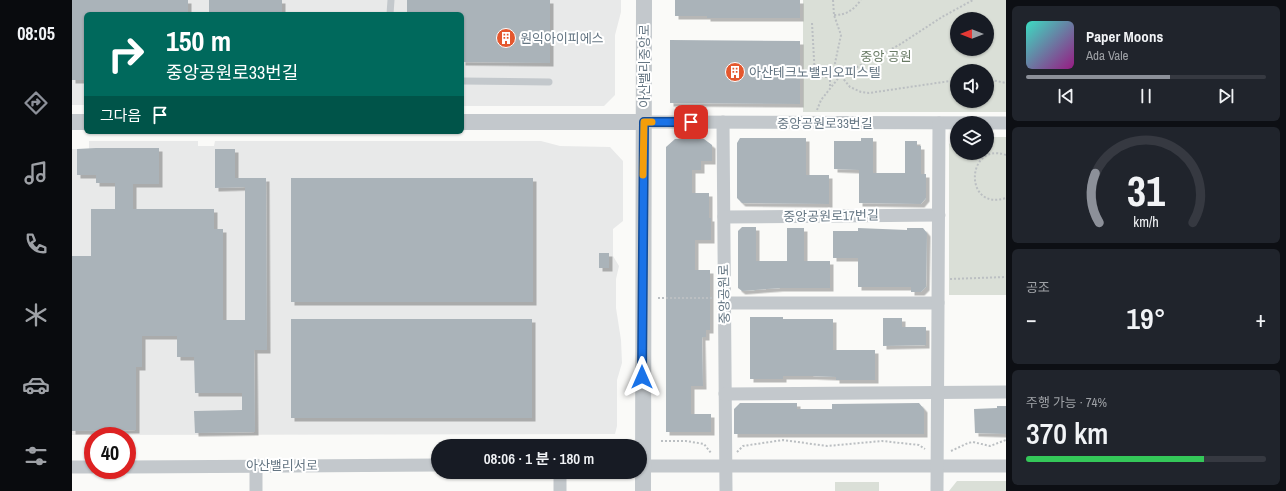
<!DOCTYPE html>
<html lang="ko">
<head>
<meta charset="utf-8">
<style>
	body { margin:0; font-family:"Archivo Narrow","Noto Sans KR",sans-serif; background:#20242c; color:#f1f3f6; height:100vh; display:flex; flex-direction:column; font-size:15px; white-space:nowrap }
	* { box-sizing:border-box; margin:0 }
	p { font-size:13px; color:#9ea1a6 }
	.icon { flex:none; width:22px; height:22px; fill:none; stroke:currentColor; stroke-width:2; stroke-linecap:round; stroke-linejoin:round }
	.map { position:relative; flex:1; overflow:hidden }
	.details { display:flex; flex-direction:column; gap:6px; padding:6px; background:#0d0f14; width:280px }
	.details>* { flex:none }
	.guide { position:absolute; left:12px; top:12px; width:380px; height:122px; border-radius:6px; box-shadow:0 1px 3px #0004; background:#00695c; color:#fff; overflow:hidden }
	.needle { width:26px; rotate:270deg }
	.controls { position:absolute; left:878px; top:12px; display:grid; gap:8px }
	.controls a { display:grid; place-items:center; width:44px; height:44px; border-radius:50%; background:#171b24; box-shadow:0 1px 3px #0004; font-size:20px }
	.speed { position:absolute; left:12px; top:427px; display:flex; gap:8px; font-size:20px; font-weight:700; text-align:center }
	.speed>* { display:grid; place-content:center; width:52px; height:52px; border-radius:50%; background:#171b24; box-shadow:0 1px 3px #0004; line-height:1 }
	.speed .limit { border:6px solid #d22; background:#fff; color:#111 }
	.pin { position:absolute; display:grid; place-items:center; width:34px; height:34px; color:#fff; margin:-17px; border-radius:8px; box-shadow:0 2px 6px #0006 }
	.me { position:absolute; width:44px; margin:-22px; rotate:0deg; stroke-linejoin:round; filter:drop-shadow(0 0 3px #0008) }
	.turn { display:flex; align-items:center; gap:14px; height:84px; padding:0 16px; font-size:18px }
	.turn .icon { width:52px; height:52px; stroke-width:2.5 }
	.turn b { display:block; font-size:28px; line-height:34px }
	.then { display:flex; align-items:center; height:38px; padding:0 16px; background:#0003; gap:8px; font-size:15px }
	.big { font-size:30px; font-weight:600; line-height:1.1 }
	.details .widget { flex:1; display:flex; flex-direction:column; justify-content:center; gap:6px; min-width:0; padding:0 14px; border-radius:6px; background:#20242c }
	.details .dial { align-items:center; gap:0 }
	.dial svg { height:104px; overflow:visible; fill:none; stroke:#363941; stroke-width:7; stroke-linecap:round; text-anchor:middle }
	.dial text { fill:#f1f3f6; stroke:none }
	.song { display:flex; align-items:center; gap:12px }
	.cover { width:48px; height:48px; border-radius:6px; background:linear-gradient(135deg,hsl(170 70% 55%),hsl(310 70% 35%)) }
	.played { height:4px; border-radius:2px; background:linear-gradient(90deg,#8c9099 60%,#363941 60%) }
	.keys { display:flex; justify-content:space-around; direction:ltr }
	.heat { display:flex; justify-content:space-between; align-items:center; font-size:22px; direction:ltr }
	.charge { height:6px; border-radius:3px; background:linear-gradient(90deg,#34c759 74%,#363941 0) }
	.trip { position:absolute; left:359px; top:439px; width:216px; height:40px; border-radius:20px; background:#171b24; box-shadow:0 1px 3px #0004; font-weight:600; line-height:40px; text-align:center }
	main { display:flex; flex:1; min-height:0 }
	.tabs { display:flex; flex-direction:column; width:72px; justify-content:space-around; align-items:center; background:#090b0e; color:#9ea1a6 }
	.tabs .icon { width:28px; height:28px }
	.tabs .active { color:#8c9099 }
	.tabs b { font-size:18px; color:#f1f3f6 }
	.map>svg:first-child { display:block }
	.built { fill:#e8e9e9 }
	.green { fill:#dadfd7; fill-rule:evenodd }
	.building { fill:#aab3b9; filter:url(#shadow) }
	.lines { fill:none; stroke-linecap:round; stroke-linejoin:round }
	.path { stroke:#bbbfc2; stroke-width:2; stroke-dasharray:2 2; stroke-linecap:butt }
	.service { stroke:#c3c8cc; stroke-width:7 }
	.minor { stroke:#c3c8cc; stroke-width:13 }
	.tertiary { stroke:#c3c8cc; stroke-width:16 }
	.route-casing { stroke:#114b97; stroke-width:10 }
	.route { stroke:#1a73e8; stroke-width:7 }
	.slow { stroke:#f59e0b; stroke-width:7 }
	.labels { text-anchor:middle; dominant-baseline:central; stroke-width:4; stroke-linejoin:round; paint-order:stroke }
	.poi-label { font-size:13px; fill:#657683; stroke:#fff; text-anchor:start }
	.park-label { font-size:13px; fill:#687a64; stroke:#fff }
	.street-label { font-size:13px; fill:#657683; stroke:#fff }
</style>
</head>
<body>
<main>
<nav class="tabs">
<b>08:05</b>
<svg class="icon active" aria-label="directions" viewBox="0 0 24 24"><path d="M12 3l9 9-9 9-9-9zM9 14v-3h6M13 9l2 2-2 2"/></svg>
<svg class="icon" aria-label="music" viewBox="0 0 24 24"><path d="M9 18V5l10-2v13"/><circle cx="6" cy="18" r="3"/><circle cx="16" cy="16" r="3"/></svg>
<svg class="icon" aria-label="phone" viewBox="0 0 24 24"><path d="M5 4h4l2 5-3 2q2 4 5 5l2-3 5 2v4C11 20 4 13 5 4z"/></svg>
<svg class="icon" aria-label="climate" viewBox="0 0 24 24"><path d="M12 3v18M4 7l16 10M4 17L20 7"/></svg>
<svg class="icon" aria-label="car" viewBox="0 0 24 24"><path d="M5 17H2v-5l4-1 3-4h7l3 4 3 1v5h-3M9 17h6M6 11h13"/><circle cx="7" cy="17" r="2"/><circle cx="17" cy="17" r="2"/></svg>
<svg class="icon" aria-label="filters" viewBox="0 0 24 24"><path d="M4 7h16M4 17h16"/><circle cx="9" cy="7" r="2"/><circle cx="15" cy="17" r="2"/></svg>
</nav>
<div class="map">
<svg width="934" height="491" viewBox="0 0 934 491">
	<defs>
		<filter id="shadow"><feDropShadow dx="3.5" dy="3.5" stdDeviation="0" flood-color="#0004"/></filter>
	</defs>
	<rect width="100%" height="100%" fill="#fafaf8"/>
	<g class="built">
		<polygon points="0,0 549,0 549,12 543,35 543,95 532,106 390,106 390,14 14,14 14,105 0,105"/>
		<polygon points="17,141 126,141 126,146 142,146 143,141 469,141 488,146 538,147 551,161 551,221 541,229 541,256 547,266 544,279 544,308 549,340 550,363 545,380 545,426 543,434 0,435 0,149 17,149"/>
	</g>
	<g class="green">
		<path d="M731,0H934V112H731ZM885,19H915V49H885ZM885,71H915V101H885Z"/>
		<polygon points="885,137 885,153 915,153 915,137 934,137 934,295 877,295 877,144"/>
		<polygon points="885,481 934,481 934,491 877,491"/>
		<rect x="763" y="482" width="44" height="9"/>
	</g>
	<g class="building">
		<polygon points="0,0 116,0 116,14 14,14 14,80 0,80"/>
		<rect x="137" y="0" width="73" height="14"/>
		<polygon points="335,0 478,0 478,63 390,62 390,14 335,14"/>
		<polygon points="603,0 728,0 728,18 635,18 635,16 603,16"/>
		<polygon points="598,40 728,41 728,104 598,103"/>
		<polygon points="668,138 734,138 734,175 757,175 757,204 670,203 665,198 665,143"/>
		<polygon points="789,138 801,138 801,173 833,173 833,141 845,141 845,146 849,146 849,174 854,174 854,198 849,204 787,203 787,170 762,169 762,141 789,141"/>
		<polygon points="603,139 632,139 640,145 640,161 629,161 629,170 620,170 620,193 637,193 637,218 639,218 639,240 623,240 623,270 638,270 638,330 634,330 634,337 630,337 631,386 619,386 619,414 639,414 639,432 594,432 594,147"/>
		<polygon points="24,148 87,148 87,184 61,184 61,209 142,209 142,229 151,229 151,320 173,320 173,187 143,188 143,149 163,149 163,178 194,178 195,350 182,350 183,432 123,433 122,411 170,410 170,393 123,393 122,357 105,357 105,336 70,336 70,367 64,367 64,430 0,431 0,256 19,256 19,209 43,209 43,183 24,183 24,175 5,175 5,149"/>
		<rect x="219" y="178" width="242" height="124"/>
		<polygon points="670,227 684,227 684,261 715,261 715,228 732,228 732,261 758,261 758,288 708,288 670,291 666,288 666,231"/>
		<polygon points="786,228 835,230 835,228 851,228 855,233 854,287 849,292 839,292 839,287 786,287 786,258 761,258 761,231 786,231"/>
		<rect x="527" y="253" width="10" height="15"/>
		<polygon points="678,317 711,317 711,319 761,319 761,350 803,350 803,380 764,380 764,377 741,376 711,376 711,379 678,379"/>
		<polygon points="811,318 830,318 830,327 854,327 854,345 811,346"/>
		<rect x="219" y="319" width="241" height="99"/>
		<polygon points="668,403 725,403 725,409 760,409 760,404 847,403 852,409 852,434 662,434 662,409"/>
		<polygon points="925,406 934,406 934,434 903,433 902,409 925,408"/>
	</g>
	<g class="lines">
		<g class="path">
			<polyline points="761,0 762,15 769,35 763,63 765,71 778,87 789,92 797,93 885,80"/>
			<path d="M762,15C775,15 781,10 789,0"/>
			<polyline points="740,23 743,77 758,77 758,88"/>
			<polyline points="915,79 934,83"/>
			<polyline points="745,110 749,100 768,76 827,45 870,17 901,0"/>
			<path d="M934,155C894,141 891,212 934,198"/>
			<polyline points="878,279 934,277"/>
			<polyline points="586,298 641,298"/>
			<polyline points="589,441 614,441 632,444 639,453"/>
			<polyline points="879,451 896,443 901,442 918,446 934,440"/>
			<polyline points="665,452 671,446 711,440 755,446 810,441 847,445 853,449"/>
		</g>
		<g class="service">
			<polyline points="318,14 319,0"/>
			<polyline points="390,81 477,82"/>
		</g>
		<g class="minor">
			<polyline points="572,122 934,123"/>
			<polyline points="651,122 654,491"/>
			<polyline points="652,217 867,215"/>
			<polyline points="652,303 866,303"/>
			<polyline points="653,394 934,392"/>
			<polyline points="184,465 184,491"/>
			<polyline points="568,466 934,466"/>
			<polyline points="0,467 21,467"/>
			<polyline points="55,467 366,465"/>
			<polyline points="488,491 488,472"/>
			<polyline points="865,491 867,123"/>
		</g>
		<g class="tertiary">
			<polyline points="0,122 14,122"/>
			<polyline points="390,122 572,122"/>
			<polyline points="571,491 572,0"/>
		</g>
	</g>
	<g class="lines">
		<defs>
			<polyline id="route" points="570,377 572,122 619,122"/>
		</defs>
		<use href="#route" class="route-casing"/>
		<use href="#route" class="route"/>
		<polyline class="slow" points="571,175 572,122 580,122"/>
	</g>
	<defs>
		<symbol id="building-disc" viewBox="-11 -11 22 22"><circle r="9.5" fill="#e4572e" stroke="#fff"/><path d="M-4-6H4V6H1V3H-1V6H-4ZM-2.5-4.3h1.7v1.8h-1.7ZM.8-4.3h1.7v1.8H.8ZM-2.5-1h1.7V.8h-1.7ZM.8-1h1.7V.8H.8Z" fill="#fff"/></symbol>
	</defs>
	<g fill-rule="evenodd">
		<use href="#building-disc" x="423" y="27" width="22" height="22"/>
		<use href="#building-disc" x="652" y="61" width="22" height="22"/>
	</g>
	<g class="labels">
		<g class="poi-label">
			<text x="448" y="38">원익아이피에스</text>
			<text x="677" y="72">아산테크노밸리오피스텔</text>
		</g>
		<g class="park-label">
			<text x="814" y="56">중앙 공원</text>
		</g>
		<g class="street-label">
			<text transform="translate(572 66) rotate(-90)">아산밸리중앙로</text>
			<text x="753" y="123">중앙공원로33번길</text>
			<text transform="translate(759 216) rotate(-1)">중앙공원로17번길</text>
			<text transform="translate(652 294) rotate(-91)">중앙공원로</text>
			<text x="210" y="465">아산밸리서로</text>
		</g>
	</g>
</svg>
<div class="controls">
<a><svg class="needle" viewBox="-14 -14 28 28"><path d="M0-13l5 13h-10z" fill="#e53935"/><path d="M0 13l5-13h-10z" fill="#9ea1a6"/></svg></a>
<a><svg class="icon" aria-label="sound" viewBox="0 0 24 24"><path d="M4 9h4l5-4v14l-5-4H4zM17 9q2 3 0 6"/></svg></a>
<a><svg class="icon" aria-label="layers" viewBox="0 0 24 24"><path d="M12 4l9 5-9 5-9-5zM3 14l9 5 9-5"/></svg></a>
</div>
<div class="speed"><div class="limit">40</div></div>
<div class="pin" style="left:619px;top:122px;background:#d93025"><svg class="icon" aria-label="arrive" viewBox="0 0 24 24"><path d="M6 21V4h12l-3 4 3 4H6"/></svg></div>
<svg class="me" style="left:570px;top:377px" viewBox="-20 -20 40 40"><path d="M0-17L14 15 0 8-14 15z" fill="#1a73e8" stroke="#fff" stroke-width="4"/></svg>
<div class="trip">08:06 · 1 분 · 180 m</div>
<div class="guide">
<div class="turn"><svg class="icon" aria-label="right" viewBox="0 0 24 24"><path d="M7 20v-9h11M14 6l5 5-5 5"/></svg><div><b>150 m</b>중앙공원로33번길</div></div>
<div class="then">그다음<svg class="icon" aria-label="arrive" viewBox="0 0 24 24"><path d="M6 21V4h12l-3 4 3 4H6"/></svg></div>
</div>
</div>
<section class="details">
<div class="widget">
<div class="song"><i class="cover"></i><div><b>Paper Moons</b><p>Ada Vale</p></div></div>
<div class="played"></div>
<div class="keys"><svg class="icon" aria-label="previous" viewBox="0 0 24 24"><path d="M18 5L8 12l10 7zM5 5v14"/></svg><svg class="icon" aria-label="pause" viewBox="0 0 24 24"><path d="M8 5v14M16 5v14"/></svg><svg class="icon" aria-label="next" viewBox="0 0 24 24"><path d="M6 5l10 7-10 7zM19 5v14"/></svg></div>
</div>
<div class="widget dial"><svg viewBox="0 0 100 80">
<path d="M14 69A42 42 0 1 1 86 69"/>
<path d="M14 69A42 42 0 0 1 11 31" stroke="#8c9099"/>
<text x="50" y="56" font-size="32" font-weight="700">31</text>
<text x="50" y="72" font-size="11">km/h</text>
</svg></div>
<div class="widget"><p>공조</p>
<div class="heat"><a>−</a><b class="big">19°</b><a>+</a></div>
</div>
<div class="widget"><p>주행 가능 · 74%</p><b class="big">370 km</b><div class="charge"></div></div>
</section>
</main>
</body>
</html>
